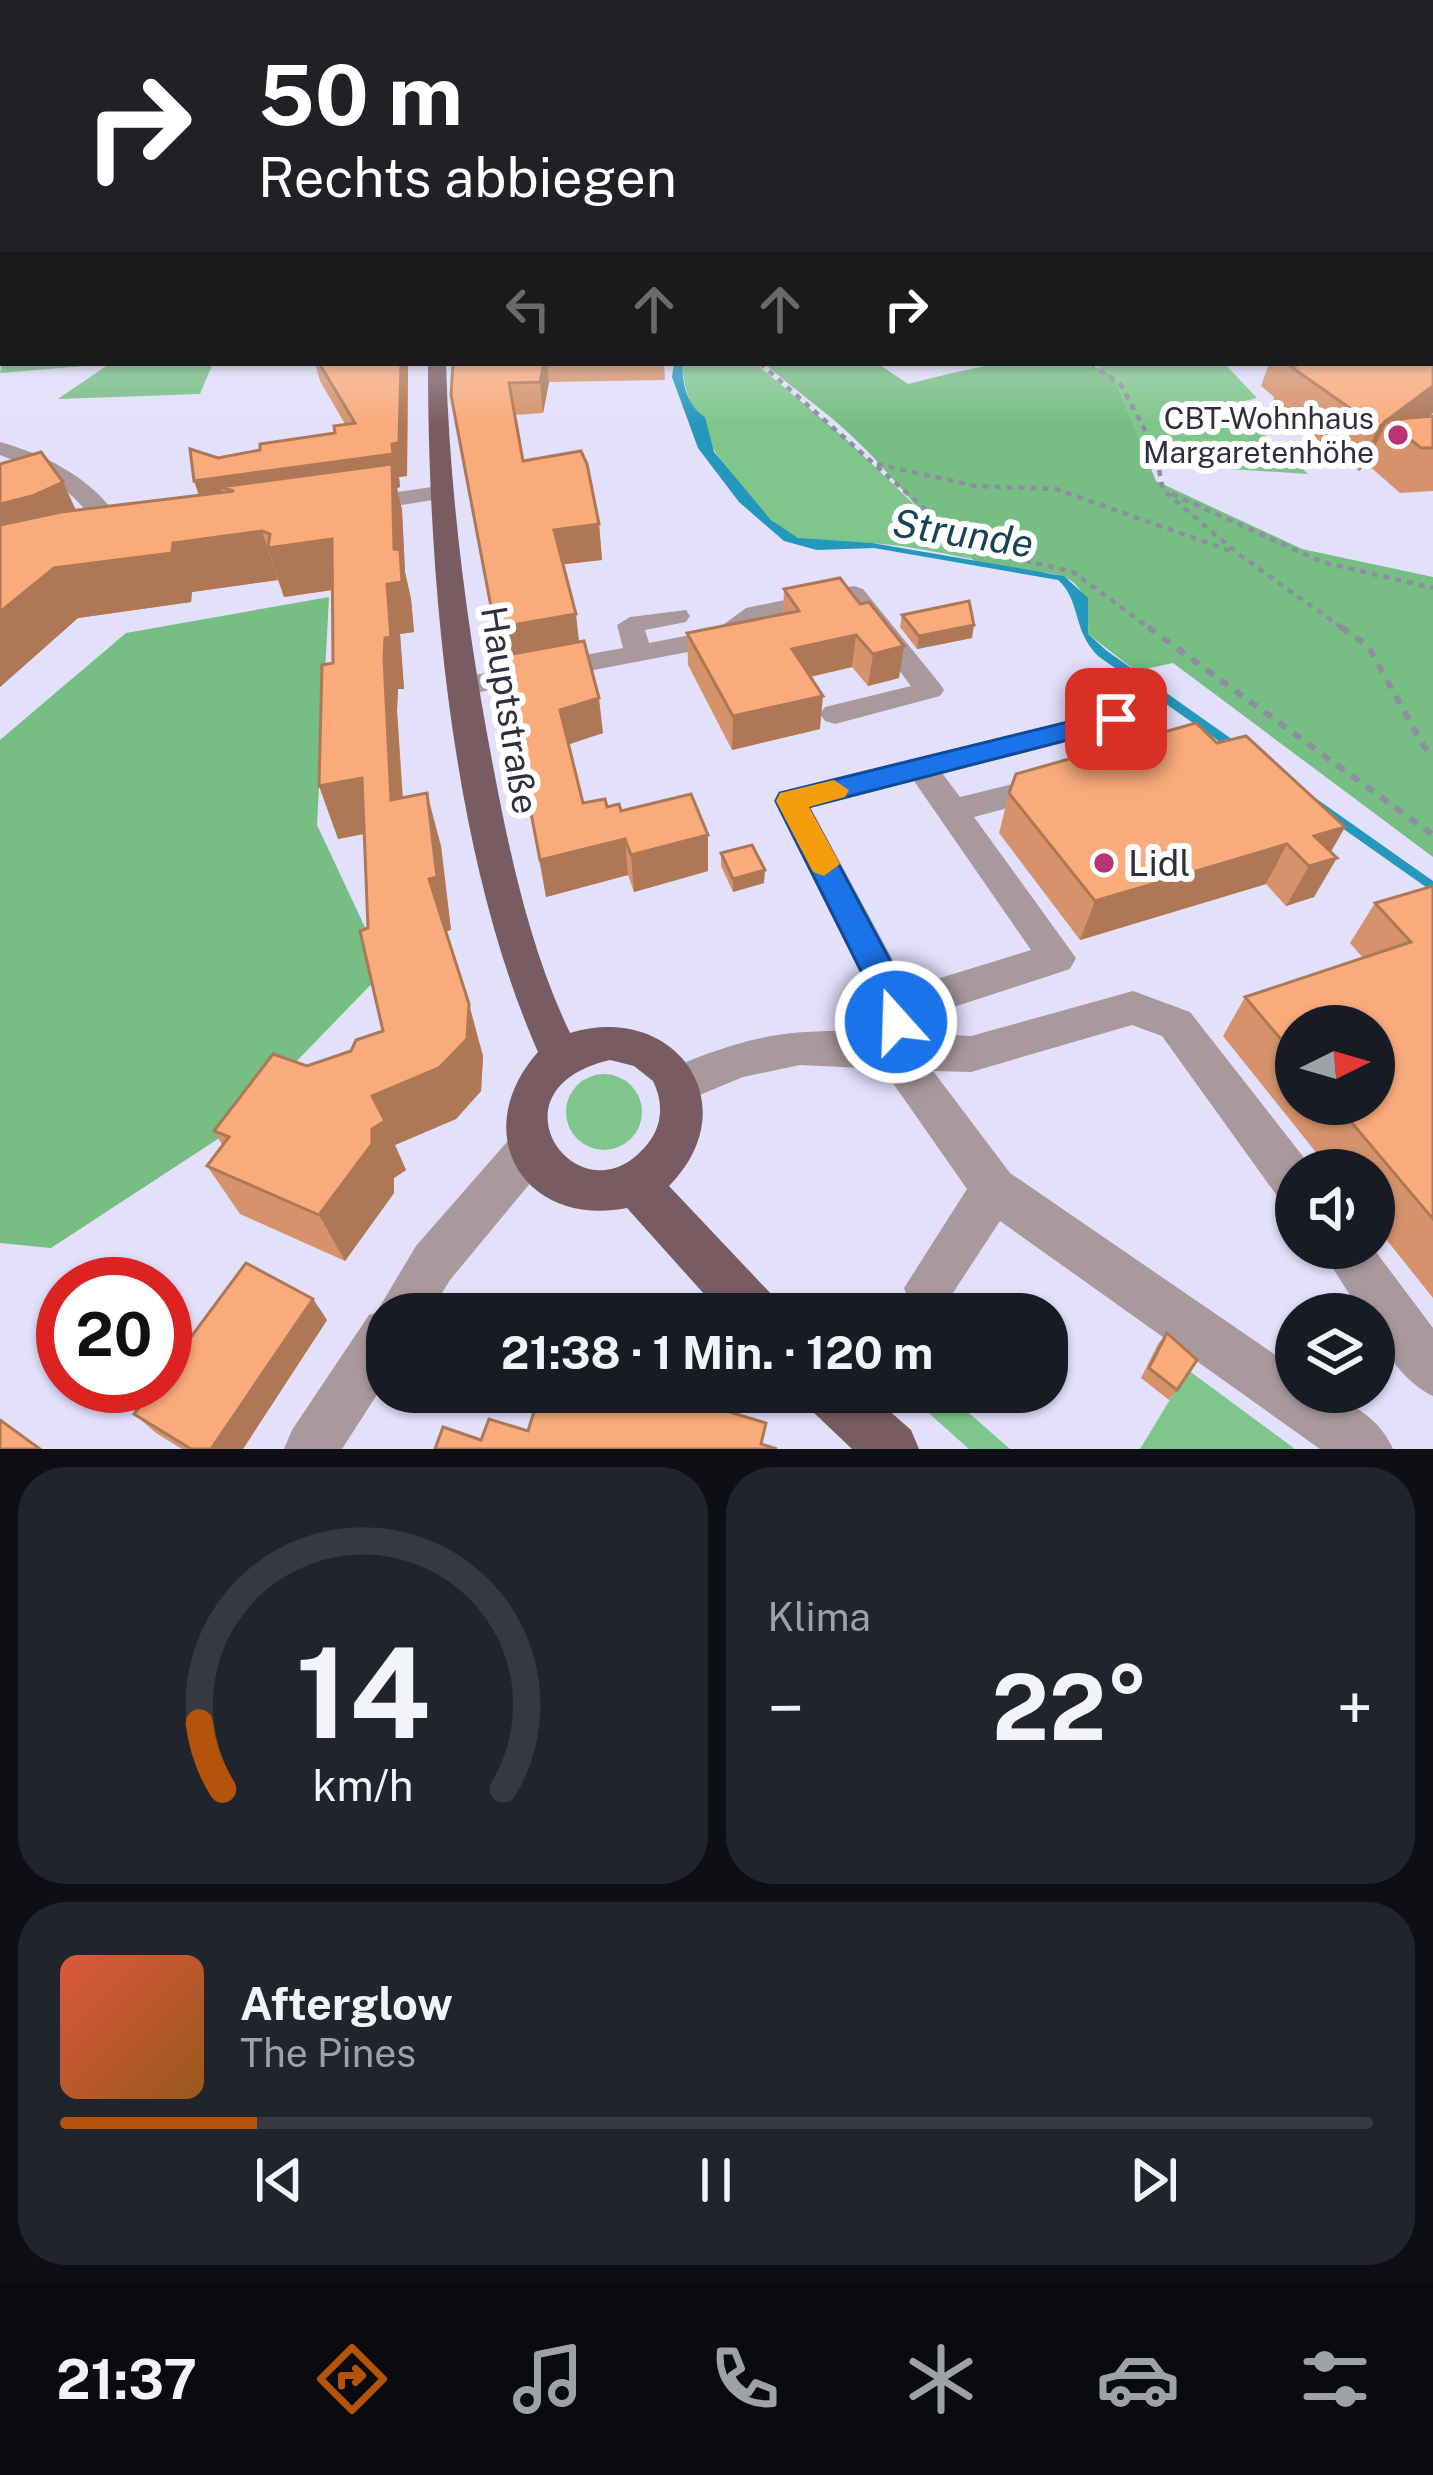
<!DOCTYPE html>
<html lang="de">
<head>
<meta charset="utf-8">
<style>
	body { margin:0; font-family:"Public Sans",sans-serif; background:#20242c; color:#f1f3f6; height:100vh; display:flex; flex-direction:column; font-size:45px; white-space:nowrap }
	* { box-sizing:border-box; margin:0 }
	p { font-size:39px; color:#9ea1a6 }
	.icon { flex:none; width:66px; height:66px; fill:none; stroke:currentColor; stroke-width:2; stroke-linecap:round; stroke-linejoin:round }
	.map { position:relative; height:1449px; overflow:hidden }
	.details { display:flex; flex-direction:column; gap:18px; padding:18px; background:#0d0f14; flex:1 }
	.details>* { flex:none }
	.banner { position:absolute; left:0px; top:0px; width:1434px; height:366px; box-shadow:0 3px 9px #0004; background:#202124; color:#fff; overflow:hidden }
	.needle { width:78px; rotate:85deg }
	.buttons { position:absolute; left:1275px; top:1005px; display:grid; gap:24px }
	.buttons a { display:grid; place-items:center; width:120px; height:120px; border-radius:50%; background:#171b24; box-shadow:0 3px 9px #0004; font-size:60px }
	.speed { position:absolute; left:36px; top:1257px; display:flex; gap:24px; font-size:60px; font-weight:700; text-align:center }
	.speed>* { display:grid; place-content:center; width:156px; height:156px; border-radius:50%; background:#171b24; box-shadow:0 3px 9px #0004; line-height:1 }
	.speed .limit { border:18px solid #d22; background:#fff; color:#111 }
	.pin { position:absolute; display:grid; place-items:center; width:102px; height:102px; color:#fff; margin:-51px; border-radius:24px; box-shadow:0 6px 18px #0006 }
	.me { position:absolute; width:132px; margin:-66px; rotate:340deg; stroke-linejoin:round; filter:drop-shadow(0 0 9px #0008) }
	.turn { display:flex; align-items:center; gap:42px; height:252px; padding:0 60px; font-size:54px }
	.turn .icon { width:156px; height:156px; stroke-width:2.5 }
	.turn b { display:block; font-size:84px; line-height:102px }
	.lanes { display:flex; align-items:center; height:114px; padding:0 60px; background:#0003; justify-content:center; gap:60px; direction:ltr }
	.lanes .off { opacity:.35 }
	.big { font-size:90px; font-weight:700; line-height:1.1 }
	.details .tile { flex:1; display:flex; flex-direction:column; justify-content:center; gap:18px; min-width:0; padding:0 42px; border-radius:48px; background:#20242c }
	.details .dial { align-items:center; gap:0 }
	.dial svg { height:312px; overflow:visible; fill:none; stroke:#363941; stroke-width:7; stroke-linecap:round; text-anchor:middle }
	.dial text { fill:#f1f3f6; stroke:none }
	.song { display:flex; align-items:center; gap:36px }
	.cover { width:144px; height:144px; border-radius:18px; background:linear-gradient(135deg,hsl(10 70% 55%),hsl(30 70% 35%)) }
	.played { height:12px; border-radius:6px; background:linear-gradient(90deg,#b45309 15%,#363941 15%) }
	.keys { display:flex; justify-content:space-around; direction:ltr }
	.heat { display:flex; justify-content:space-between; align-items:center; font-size:66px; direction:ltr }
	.details .tiles { flex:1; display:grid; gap:18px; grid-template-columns:1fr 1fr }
	.tile:last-child { grid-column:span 2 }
	.trip { position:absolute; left:366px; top:1293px; width:702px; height:120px; border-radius:48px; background:#171b24; box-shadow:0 3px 9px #0004; font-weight:700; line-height:120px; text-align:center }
	.tabs { display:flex; height:192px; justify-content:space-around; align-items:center; background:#090b0e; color:#9ea1a6 }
	.tabs .icon { width:84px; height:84px }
	.tabs .on { color:#b45309 }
	.tabs b { font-size:54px; color:#f1f3f6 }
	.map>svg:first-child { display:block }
	.green { fill:#7ec68b }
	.forest { fill:#76be83 }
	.water { fill:#2497bc }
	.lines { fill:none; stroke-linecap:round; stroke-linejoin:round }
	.path-far1 { stroke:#8f8da2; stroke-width:4.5; stroke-dasharray:6 6; stroke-linecap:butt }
	.path { stroke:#8f8da2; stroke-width:6; stroke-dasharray:9 9; stroke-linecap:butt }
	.minor { fill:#aa999c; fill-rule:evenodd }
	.major { fill:#795c61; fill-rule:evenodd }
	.wall { fill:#d6936b; fill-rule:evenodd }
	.shaded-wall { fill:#ae7857 }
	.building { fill:#f9ab7c; stroke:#ae7857; stroke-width:3 }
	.route { fill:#1a73e8; stroke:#114b97; stroke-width:3 }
	.slow { fill:#f59e0b }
	.poi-dot { fill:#b93375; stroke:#fff; stroke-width:4.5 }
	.labels { text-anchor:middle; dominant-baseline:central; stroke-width:12; stroke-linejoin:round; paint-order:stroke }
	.far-poi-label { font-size:30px; fill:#302f3c; stroke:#fff; text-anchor:end }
	.street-label { font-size:36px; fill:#302f3c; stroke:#fff }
	.poi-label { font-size:36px; fill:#302f3c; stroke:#fff; text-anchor:start }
	.water-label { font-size:39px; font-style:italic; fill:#164454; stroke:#fff }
</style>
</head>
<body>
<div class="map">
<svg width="1433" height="1449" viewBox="0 0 1433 1449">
	<rect width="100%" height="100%" fill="#e2e0fb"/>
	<g class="green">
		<path d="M683,363H755L847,440L971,559C938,552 903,545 869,543C851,542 831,546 813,543C761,535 678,414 683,363Z"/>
		<polygon points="1090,363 1224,363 1257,398 1232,404 1308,474 1149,464 1113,374"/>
		<circle cx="604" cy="1112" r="38"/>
		<polygon points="1188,1370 1295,1449 1140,1449"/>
		<polygon points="905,1392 945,1392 1010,1449 969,1449"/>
	</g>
	<g class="forest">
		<polygon points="3,353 3,363 213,363 200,394 58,399 109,364 0,373"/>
		<path d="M764,363H877L908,384C971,369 1052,344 1113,374L1156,481L1302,549L1433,577V857L1173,663L1136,671L1088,634C1092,538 1014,593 968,556C927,524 895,477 857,441C829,413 794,390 764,363Z"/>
		<polygon points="329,597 317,825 385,970 227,1133 51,1248 0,1243 0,740 126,633"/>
	</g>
	<path class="water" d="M674,363H683C681,383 688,407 705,417L714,452L771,520L798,538L872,543L1064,576L1088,598V634L1107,651L1433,881V892L1098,656C1072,630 1081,600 1058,580L874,548L817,550L784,541L739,502L698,448L672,377Z"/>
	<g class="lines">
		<g class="path-far1">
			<polyline points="760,363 968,547 1073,572 1152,630"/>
			<polyline points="1090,363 1121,385 1155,449 1163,490 1237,553 1345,630"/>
			<polyline points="877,464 975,486 1056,489 1234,552"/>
			<polyline points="1172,494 1322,562 1433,588"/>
		</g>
		<g class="path">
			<polyline points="1148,627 1433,835"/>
			<polyline points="1341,627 1368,646 1424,747 1433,753"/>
		</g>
		<g class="minor">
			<rect x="1431" y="327" width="2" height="11"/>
			<path d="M0,442C54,457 108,487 130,540L126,545H110C81,496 54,476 0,455Z"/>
			<polygon points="439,486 450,493 447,498 362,511 351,504 362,497"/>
			<polygon points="854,586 863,589 940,684 944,690 940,696 835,724 825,721 820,714 825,707 911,686 848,603 764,620 724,645 464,695 450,686 464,677 623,648 617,625 630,617 686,610 690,616 686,622 645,630 649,643 716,630 746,608"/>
			<path d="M1116,709L1127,712L1169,749L1174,756L1169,763L1143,771L1132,768L1127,760L1134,752L1110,730L942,773L960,797L1045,776L1056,779L1061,787L1056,795L974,817L1076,958L1070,969L917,1019L916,1033L971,1036L1133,991L1190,1012L1312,1168L1296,1170V1206L1280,1200L1162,1036L1132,1025L971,1072L933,1071L1010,1173L1296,1369V1392C1335,1392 1377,1411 1393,1449H1320L1000,1221L945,1305L928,1312L911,1305L904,1288L967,1189L883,1069L800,1065L743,1077L678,1104L663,1099L657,1085L663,1071C749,1036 783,1028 876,1032L878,1008L774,801L778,793ZM914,781L1031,950L908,988L810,807Z"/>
			<polygon points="530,1128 546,1134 552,1149 546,1164 450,1280 429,1314 387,1314 387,1379 342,1449 284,1449 292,1430 369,1315 376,1313 416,1246 514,1134"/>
			<path d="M1320,1248H1373L1433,1328V1396C1406,1384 1374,1344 1374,1314H1362Z"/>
		</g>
		<g class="major">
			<path d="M428,363H446C450,501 468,635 494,771C511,860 531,951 570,1033C675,1001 749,1105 669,1186L773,1296L780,1314H722L627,1208C523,1228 467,1132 538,1052C451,855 428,577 428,363ZM610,1060L634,1066L653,1081C663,1101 663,1124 649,1142C583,1229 480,1090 610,1060Z"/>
			<polygon points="803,1392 868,1392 911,1430 919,1449 852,1449 811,1410"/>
		</g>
	</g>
	<g class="wall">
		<polygon points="315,363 408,363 407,476 399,477 400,487 397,488 402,510 405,572 411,599 414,632 400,634 404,689 398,689 397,711 403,798 441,846 451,930 446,931 483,1056 481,1091 456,1119 395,1145 406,1170 394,1178 394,1193 345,1261 240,1214 207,1166 223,1146 214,1131 307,1066 351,1051 383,1031 368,928 364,834 338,839 332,590 284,597 278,580 192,592 191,602 78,618 0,687 0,464 63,482 76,510 199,496 218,458 260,450 335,433 345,424 320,381"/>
		<polygon points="453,363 664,363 665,380 549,382 543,413 514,415 523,461 599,524 602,560 563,564 579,642 603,733 568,744 583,803 607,807 621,811 708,871 634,892 628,875 546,897 451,395"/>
		<polygon points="1269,363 1431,363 1428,417 1433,416 1433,491 1400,493 1367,464 1359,471 1275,407 1276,404 1273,401 1274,397 1261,386"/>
		<polygon points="840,578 899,678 868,686 852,667 811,677 820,729 732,750 688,665 687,633 783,614 784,589"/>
		<polygon points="902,615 972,638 917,649 900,627"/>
		<polygon points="1217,743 1345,827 1331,852 1314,897 1286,906 1266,884 1080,940 999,833 1009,793"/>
		<polygon points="721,853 764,883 733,892 721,866"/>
		<path d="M1433,886V1298L1374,1224V1170H1330L1223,1036L1245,997L1363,958L1350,943L1375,903ZM1296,1026L1374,1104H1296Z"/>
		<polygon points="313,1299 327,1320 243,1449 182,1449 156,1433 134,1414"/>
		<polygon points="1167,1333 1177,1390 1169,1400 1141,1378 1158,1344"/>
	</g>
	<g class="shaded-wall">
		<polygon points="3,299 3,331 0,332 0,300"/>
		<polygon points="401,363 408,363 407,476 399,477 400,487 397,488 402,510 405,572 411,599 414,632 400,634 404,689 398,689 397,711 406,853 391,800 384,659 387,584 394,549 220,487 229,512 206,516 194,481 392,444"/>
		<polygon points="544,363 547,363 549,382 543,413 540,382"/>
		<polygon points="1433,386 1433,413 1405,435 1387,421"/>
		<polygon points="1387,421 1367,464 1359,471 1378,428"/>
		<polygon points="63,482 84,529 0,557 0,504"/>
		<polygon points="599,524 602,560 558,565 554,530"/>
		<polygon points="262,531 278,580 192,592 191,602 78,618 0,687 0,612 54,568 173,543"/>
		<polygon points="332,539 346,588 284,597 268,548"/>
		<polygon points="576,614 580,651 501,666 495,628"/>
		<polygon points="974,625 972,638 917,649 919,636"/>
		<polygon points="856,635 852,667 790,681 792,649"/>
		<polygon points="904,646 899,678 868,686 873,654"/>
		<polygon points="823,696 820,729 732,750 733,716"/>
		<polygon points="599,698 603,733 564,746 560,710"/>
		<polygon points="362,778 378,831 338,839 319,786"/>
		<polygon points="427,793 441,846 451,930 443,932 429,879"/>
		<polygon points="1345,827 1325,861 1337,858 1314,897 1286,906 1309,866 1314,836"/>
		<polygon points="708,835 708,871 634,892 631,855"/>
		<polygon points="625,839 628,875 546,897 540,860"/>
		<polygon points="1287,844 1266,884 1080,940 1095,901"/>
		<polygon points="765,870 764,883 733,892 733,879"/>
		<polygon points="469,1004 483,1056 481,1091 456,1119 395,1145 406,1170 394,1178 394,1193 345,1261 319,1215 372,1096"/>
		<polygon points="313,1299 327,1320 243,1449 211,1449"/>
	</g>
	<g class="building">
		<rect x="0" y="222" width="3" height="42"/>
		<polygon points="0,268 3,269 3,299 0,300"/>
		<polygon points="1431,358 1433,359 1433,386 1387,420 1433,416 1433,448 1421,448 1387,421 1378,428 1290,366 1294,366 1291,363 1431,363"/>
		<polygon points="319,363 401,363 399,443 392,444 393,454 194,481 190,449 218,458 260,450 260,444 335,433 334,426 355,423"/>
		<polygon points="453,363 544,363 540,382 509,383 523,461 581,451 587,464 599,524 554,530 576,614 495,628 451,395"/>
		<polygon points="41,452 63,482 32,496 0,504 0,464"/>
		<polygon points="392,464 394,549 400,550 402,582 387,584 391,637 385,638 384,659 391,800 427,793 437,877 429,879 469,1004 467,1039 439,1068 372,1096 385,1121 372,1129 372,1144 319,1215 207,1166 229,1137 214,1131 273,1054 307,1066 351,1051 356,1040 383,1031 360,931 368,928 362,778 319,786 322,665 333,663 332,539 268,548 270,534 262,531 173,543 172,553 54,568 0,612 0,525 61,512 234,491 220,487"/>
		<polygon points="840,578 860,604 869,602 904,646 873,654 856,635 792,649 823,696 733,716 687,633 799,611 784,589"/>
		<polygon points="969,601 974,625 919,636 902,615"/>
		<polygon points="584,641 599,698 560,710 583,803 605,799 607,807 619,804 621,811 691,794 708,835 631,855 625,839 540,860 501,656"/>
		<polygon points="1196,723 1217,743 1246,736 1345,827 1314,836 1337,858 1309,866 1287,844 1095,901 1009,793 1016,774"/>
		<polygon points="752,845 765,870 733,879 721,853"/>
		<polygon points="1433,886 1433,1219 1336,1104 1374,1104 1374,1026 1296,1026 1296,1057 1245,997 1411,942 1375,903"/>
		<polygon points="246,1263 313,1299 211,1449 191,1449 134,1414 155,1386 165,1386 165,1372"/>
		<polygon points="1167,1333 1197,1360 1177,1390 1149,1368"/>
		<polygon points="540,1392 702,1392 730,1400 726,1411 766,1423 761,1444 777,1449 435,1449 443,1427 481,1440 489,1419 528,1431"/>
		<polygon points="0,1420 40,1449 0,1449"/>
	</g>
	<linearGradient id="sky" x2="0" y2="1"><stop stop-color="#59a8d6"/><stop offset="0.52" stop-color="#f2f1fd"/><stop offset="1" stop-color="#f2f1fd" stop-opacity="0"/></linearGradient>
	<rect width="1433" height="425" fill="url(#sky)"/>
	<polygon class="route" points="1116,710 1130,719 1126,725 808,807 916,1009 909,1033 896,1038 884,1033 880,1009 776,801 780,793"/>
	<polygon class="slow" points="834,780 849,790 845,797 809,807 840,864 824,876 813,872 776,801 780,793"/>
	<g class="poi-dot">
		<circle cx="1398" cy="435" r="12"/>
		<circle cx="1104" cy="863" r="12"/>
	</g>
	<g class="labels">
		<g class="far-poi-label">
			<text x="1374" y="418">CBT-Wohnhaus<tspan x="1374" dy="34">Margaretenhöhe</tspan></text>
		</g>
		<g class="street-label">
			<text transform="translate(510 710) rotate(81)">Hauptstraße</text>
		</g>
		<g class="poi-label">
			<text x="1128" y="863">Lidl</text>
		</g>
		<g class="water-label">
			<text transform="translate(963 533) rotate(9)">Strunde</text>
		</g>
	</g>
</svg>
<div class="buttons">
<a><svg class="needle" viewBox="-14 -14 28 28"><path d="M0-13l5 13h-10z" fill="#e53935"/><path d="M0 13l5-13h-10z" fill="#9ea1a6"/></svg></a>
<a><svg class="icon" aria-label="sound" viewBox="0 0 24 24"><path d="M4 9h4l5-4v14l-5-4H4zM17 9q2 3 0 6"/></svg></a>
<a><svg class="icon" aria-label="layers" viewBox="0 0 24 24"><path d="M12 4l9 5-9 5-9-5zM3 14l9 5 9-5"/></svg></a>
</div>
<div class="speed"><div class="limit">20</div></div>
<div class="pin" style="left:1116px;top:719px;background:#d93025"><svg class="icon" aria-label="arrive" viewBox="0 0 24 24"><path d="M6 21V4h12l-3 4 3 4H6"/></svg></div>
<svg class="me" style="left:896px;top:1022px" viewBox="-20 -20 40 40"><circle r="17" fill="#1a73e8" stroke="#fff" stroke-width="3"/><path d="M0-11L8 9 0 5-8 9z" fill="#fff"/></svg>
<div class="trip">21:38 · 1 Min. · 120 m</div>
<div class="banner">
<div class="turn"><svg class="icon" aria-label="right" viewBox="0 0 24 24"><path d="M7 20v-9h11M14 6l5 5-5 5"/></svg><div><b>50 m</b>Rechts abbiegen</div></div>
<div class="lanes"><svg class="icon off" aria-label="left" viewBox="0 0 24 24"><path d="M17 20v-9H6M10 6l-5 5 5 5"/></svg><svg class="icon off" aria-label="ahead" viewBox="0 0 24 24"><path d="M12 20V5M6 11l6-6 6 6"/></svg><svg class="icon off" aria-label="ahead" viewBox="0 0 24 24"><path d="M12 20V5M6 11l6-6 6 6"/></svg><svg class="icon" aria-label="right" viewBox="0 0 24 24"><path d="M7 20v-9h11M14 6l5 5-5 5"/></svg></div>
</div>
</div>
<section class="details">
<div class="tiles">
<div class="tile dial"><svg viewBox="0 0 100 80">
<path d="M14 69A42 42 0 1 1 86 69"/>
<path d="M14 69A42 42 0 0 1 8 52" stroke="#b45309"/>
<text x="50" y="56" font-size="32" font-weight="700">14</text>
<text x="50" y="72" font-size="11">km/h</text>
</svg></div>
<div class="tile"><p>Klima</p>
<div class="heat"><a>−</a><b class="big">22°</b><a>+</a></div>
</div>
<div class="tile">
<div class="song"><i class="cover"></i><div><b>Afterglow</b><p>The Pines</p></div></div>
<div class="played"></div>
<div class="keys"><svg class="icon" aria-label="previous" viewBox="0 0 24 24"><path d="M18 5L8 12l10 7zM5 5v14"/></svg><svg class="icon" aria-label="pause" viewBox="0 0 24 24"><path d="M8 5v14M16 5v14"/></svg><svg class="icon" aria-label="next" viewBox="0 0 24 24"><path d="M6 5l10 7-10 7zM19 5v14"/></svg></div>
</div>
</div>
</section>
<nav class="tabs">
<b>21:37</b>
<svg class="icon on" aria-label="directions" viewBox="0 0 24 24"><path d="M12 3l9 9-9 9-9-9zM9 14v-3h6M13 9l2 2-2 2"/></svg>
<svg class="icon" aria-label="music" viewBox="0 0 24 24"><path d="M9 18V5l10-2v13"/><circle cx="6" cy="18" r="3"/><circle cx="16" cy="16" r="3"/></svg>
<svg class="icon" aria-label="phone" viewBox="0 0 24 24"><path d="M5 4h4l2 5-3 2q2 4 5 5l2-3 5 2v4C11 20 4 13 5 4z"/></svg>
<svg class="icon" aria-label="climate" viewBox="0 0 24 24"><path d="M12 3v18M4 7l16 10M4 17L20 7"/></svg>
<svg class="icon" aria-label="car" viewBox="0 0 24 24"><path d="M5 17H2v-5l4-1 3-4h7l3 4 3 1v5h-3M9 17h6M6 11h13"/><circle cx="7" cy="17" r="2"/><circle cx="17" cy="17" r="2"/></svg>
<svg class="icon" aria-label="filters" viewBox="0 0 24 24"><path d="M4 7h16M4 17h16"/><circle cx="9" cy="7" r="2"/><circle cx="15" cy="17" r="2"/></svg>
</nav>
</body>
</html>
